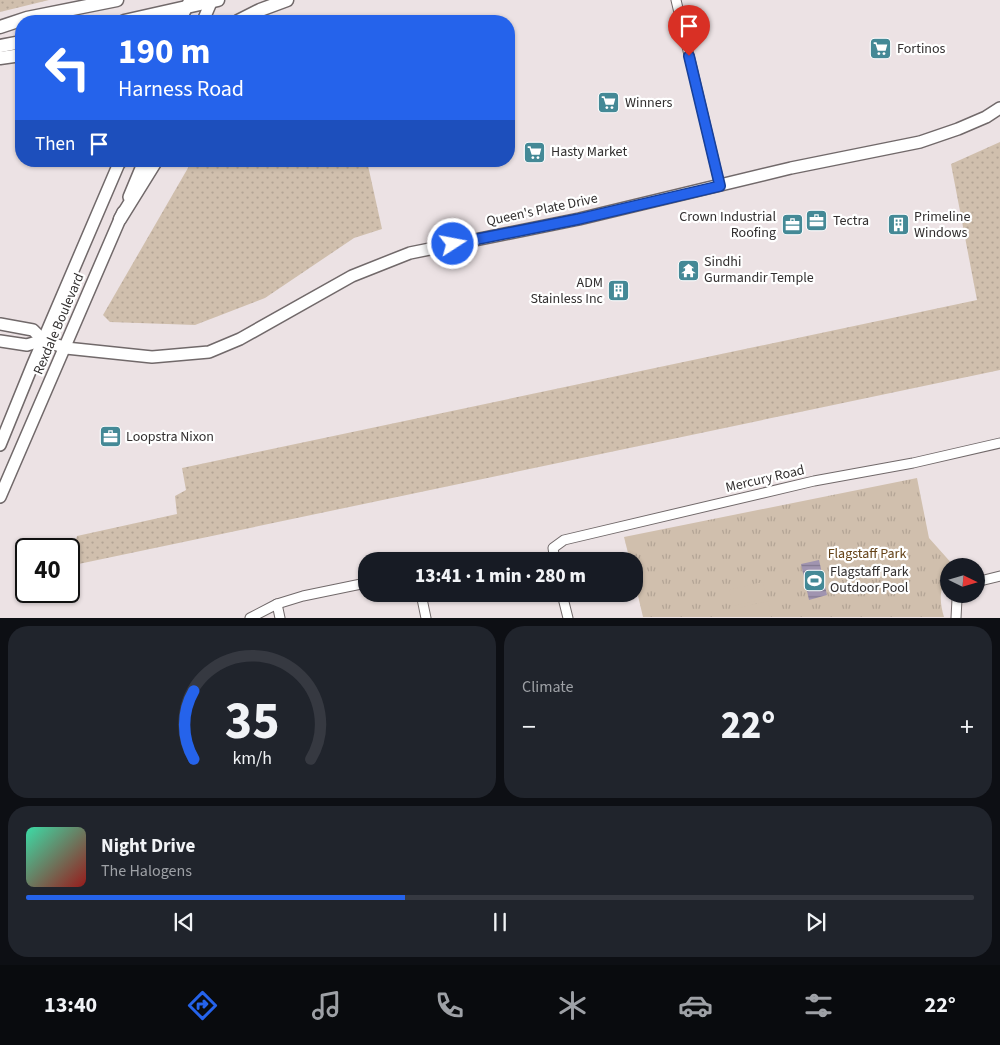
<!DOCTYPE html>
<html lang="en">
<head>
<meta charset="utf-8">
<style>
	body { margin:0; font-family:"Source Sans 3",sans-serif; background:#20242c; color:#f1f3f6; height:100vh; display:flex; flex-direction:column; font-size:19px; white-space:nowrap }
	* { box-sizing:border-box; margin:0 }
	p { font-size:16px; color:#9ea1a6 }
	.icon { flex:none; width:28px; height:28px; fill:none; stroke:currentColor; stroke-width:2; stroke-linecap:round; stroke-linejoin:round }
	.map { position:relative; height:618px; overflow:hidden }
	.details { display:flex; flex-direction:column; gap:8px; padding:8px; background:#0d0f14; flex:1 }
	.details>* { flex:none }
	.banner { position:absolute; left:15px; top:15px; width:500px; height:152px; border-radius:20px; box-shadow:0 1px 4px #0004; background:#2563eb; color:#fff; overflow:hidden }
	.needle { width:32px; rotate:95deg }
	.tools { position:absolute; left:940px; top:558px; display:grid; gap:10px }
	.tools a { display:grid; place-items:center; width:45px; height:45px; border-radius:50%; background:#171b24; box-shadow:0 1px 4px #0004; font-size:25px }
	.speed { position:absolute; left:15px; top:538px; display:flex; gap:10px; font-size:25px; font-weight:700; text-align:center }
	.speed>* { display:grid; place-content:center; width:65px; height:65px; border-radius:50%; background:#171b24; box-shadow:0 1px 4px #0004; line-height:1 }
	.speed .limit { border:2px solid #111; border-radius:8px; background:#fff; color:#111 }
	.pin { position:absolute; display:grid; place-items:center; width:42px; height:42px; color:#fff; margin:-51px -21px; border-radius:50% 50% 50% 0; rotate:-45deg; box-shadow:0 0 5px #0007 }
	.pin .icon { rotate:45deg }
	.me { position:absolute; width:55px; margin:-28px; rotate:79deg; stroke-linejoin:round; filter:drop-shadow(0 0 4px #0008) }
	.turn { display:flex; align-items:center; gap:18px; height:105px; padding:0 20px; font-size:22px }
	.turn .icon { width:65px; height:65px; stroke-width:2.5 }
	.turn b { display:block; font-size:35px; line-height:42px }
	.then { display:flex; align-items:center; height:48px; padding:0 20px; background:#0003; gap:10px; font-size:19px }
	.big { font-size:38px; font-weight:800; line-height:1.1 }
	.details .widget { flex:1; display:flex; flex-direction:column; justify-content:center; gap:8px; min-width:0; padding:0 18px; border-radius:20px; background:#20242c }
	.details .dial { align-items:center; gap:0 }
	.dial svg { height:130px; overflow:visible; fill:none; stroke:#363941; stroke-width:7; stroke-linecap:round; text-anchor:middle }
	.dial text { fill:#f1f3f6; stroke:none }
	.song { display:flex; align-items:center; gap:15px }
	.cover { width:60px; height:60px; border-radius:8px; background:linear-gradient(135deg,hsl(160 70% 55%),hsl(0 70% 35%)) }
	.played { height:5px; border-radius:2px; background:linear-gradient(90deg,#2563eb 40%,#363941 40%) }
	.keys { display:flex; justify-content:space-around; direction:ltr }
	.heat { display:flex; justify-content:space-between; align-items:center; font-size:28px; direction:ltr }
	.details .tiles { flex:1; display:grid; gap:8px; grid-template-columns:1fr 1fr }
	.widget:last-child { grid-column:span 2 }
	.trip { position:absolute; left:358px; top:552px; width:285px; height:50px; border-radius:20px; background:#171b24; box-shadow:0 1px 4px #0004; font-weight:800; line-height:50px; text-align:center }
	.tab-bar { display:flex; height:80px; justify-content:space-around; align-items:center; background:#090b0e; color:#9ea1a6 }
	.tab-bar .icon { width:35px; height:35px }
	.tab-bar .current { color:#2563eb }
	.tab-bar b { font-size:22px; color:#f1f3f6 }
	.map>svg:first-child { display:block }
	.grass { fill:url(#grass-dots) }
	.park { fill:url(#park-tufts) }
	.pitch { fill:#d0bfad }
	.water { fill:url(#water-rules) }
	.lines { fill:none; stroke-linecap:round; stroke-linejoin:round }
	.street-casing { stroke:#71696a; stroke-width:11 }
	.secondary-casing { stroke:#71696a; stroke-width:14 }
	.primary-casing { stroke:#71696a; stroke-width:15 }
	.street { stroke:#fff; stroke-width:9 }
	.secondary { stroke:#fff; stroke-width:11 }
	.primary { stroke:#fff; stroke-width:12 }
	.route-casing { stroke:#184099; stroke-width:12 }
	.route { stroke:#2563eb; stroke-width:9 }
	.labels { text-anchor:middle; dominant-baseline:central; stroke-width:4.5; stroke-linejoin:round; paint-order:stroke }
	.poi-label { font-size:14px; fill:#322f2f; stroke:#fff; text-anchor:start }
	.street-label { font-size:14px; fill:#322f2f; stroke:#fff }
	.park-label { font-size:14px; fill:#654319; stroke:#fff }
</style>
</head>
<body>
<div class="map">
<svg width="1000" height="618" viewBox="0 0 1000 618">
	<defs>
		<pattern id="grass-dots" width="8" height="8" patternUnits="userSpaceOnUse" patternTransform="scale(1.25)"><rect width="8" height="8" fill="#d0bfad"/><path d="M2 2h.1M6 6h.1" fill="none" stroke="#b3a495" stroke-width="1.8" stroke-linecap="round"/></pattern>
		<pattern id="park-tufts" width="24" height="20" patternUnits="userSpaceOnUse" patternTransform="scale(1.25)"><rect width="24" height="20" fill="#d0bfad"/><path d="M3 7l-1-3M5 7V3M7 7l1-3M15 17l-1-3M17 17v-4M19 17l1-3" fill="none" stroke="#b3a495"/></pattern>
		<pattern id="water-rules" width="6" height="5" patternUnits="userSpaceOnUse" patternTransform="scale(1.25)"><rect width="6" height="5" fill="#a094b0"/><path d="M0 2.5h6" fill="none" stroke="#837990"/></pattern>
	</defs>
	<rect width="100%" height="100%" fill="#ece2e4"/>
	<g class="grass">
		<polygon points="0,0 49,0 0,12"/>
		<polygon points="1000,142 1000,370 69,566 77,536 177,514 175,496 186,490 182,468 977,300 951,164"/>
		<polygon points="192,161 367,161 382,229 354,238 265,298 195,325 110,322 103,315"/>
	</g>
	<path class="park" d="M917,478L929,538L954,566H949C949,575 946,578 943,585C939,596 941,607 944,617H643L634,579V561H630L624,537Z"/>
	<g class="pitch">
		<polygon points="763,582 767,598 733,606 729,590"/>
		<polygon points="768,601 771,617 736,617 734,609"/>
	</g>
	<polygon class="water" points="819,560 827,595 809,600 801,564"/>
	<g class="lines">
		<defs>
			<g id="street">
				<polyline points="676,0 720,186"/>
				<polyline points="555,561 553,548 564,540 814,481 913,463 1000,443"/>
				<polyline points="976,582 1000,576"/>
				<polyline points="421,594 426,618"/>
				<polyline points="562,594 568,618"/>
				<polyline points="277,604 280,618"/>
				<polyline points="250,618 277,604 303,596 366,583"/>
				<polyline points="956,618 957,599 960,594"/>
			</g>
			<g id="secondary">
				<polyline points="180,21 190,0"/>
				<polyline points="203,21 212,0"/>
				<polyline points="129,197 144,161"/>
				<polyline points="0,324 33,330 43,340 66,348 152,357 209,352 240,339 352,276 410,253 579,219 791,168 920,142 958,129 986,117 1000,108"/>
				<polyline points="0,341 27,345 43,340"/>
				<polyline points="0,445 33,364 120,161"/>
				<polyline points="0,497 123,212"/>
			</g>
			<g id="primary">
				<polyline points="124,21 218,0"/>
				<polyline points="238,21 260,10 287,0"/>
				<polyline points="0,27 27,18 117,0"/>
				<polyline points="0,46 21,42"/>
				<polyline points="0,58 21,55"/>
				<polyline points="120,162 120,161"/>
				<polyline points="120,219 156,161"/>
			</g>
		</defs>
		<use href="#street" class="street-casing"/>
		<use href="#secondary" class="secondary-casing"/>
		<use href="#primary" class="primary-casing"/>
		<use href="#street" class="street"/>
		<use href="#secondary" class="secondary"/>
		<use href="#primary" class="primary"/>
	</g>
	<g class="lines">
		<defs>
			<polyline id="route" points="453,244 579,219 720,186 689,56"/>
		</defs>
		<use href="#route" class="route-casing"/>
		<use href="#route" class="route"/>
	</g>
	<defs>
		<symbol id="supermarket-square" viewBox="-11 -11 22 22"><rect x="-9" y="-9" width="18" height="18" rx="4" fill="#448996" stroke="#fff"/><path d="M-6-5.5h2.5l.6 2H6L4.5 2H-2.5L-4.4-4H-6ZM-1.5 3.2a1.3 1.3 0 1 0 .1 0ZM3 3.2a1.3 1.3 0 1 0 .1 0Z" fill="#fff"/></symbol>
		<symbol id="office-square" viewBox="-11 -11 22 22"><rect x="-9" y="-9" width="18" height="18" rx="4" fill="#448996" stroke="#fff"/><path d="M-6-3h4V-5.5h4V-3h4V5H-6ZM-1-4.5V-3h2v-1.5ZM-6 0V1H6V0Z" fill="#fff"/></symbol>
		<symbol id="building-square" viewBox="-11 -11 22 22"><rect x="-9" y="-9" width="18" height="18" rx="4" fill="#448996" stroke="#fff"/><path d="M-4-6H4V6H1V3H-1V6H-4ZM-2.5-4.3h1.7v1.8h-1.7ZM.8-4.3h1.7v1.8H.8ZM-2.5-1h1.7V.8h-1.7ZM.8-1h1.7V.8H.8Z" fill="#fff"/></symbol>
		<symbol id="temple-square" viewBox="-11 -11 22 22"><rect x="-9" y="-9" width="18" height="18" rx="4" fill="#448996" stroke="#fff"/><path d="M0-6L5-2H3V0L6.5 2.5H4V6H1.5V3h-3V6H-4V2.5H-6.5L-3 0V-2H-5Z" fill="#fff"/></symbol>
		<symbol id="stadium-square" viewBox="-11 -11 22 22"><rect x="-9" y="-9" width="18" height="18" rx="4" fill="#448996" stroke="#fff"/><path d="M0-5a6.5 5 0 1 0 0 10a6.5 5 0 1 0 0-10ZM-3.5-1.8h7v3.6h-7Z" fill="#fff"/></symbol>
	</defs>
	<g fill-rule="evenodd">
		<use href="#supermarket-square" x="868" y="36" width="25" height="25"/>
		<use href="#supermarket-square" x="596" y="90" width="25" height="25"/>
		<use href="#supermarket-square" x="522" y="140" width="25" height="25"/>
		<use href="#office-square" x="804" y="208" width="25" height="25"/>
		<use href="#office-square" x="780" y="212" width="25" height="25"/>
		<use href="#building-square" x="886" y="212" width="25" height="25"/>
		<use href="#temple-square" x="676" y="258" width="25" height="25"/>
		<use href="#building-square" x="606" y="278" width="25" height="25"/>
		<use href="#office-square" x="98" y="424" width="25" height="25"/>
		<use href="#stadium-square" x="802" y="568" width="25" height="25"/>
	</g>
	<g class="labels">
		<g class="poi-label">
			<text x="897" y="49">Fortinos</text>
			<text x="625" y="103">Winners</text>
			<text x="551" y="152">Hasty Market</text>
			<text x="776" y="217" text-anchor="end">Crown Industrial<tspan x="776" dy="16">Roofing</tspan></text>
			<text x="914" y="217">Primeline<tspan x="914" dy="16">Windows</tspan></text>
			<text x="833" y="221">Tectra</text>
			<text x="704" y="262">Sindhi<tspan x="704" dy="16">Gurmandir Temple</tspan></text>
			<text x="603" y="283" text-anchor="end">ADM<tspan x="603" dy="16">Stainless Inc</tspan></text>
			<text x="126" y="437">Loopstra Nixon</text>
			<text x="830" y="572">Flagstaff Park<tspan x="830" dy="16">Outdoor Pool</tspan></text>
		</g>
		<g class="street-label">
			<text transform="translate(542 210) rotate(-12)">Queen's Plate Drive</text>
			<text transform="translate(59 324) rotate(-67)">Rexdale Boulevard</text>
			<text transform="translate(765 479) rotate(-13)">Mercury Road</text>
		</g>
		<g class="park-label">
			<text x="867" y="554">Flagstaff Park</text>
		</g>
	</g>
</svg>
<div class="tools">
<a><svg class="needle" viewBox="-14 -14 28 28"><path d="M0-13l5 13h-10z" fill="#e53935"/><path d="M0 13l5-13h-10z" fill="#9ea1a6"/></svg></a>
</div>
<div class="speed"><div class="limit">40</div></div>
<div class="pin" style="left:689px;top:56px;background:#d93025"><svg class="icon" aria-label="arrive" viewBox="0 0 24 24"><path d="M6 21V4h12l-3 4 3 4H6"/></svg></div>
<svg class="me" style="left:453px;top:244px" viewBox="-20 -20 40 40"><circle r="17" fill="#2563eb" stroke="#fff" stroke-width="3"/><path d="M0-11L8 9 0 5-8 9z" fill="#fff"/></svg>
<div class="trip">13:41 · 1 min · 280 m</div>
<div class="banner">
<div class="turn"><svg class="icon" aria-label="left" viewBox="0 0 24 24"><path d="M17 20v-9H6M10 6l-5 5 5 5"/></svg><div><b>190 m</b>Harness Road</div></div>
<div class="then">Then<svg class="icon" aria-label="arrive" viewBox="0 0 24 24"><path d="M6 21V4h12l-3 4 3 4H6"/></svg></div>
</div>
</div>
<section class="details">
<div class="tiles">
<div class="widget dial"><svg viewBox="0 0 100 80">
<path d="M14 69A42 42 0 1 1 86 69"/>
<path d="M14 69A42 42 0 0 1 14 27" stroke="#2563eb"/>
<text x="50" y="56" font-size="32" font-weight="700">35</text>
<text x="50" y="72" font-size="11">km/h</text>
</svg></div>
<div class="widget"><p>Climate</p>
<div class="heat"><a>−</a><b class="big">22°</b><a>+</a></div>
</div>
<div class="widget">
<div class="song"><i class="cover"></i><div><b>Night Drive</b><p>The Halogens</p></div></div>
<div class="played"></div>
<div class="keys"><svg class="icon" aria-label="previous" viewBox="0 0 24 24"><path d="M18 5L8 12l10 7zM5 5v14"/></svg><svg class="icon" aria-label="pause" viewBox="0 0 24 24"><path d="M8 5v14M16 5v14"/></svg><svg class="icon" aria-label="next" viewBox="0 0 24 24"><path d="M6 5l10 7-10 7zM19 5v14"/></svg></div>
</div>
</div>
</section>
<nav class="tab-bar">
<b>13:40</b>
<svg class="icon current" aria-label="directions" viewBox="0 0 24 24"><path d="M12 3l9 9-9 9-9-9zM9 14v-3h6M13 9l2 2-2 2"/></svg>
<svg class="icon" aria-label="music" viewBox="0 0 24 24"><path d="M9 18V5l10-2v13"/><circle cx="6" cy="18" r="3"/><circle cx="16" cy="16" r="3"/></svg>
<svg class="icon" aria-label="phone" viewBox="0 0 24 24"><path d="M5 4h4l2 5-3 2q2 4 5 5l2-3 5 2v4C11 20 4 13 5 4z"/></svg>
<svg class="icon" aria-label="climate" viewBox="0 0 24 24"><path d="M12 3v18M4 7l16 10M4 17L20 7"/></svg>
<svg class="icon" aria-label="car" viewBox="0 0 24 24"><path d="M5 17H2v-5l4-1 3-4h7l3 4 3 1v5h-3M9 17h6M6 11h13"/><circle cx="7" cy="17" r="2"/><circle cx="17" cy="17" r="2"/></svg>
<svg class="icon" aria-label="filters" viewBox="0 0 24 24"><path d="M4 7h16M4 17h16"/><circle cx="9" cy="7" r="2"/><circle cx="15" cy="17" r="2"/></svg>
<b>22°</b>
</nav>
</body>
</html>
